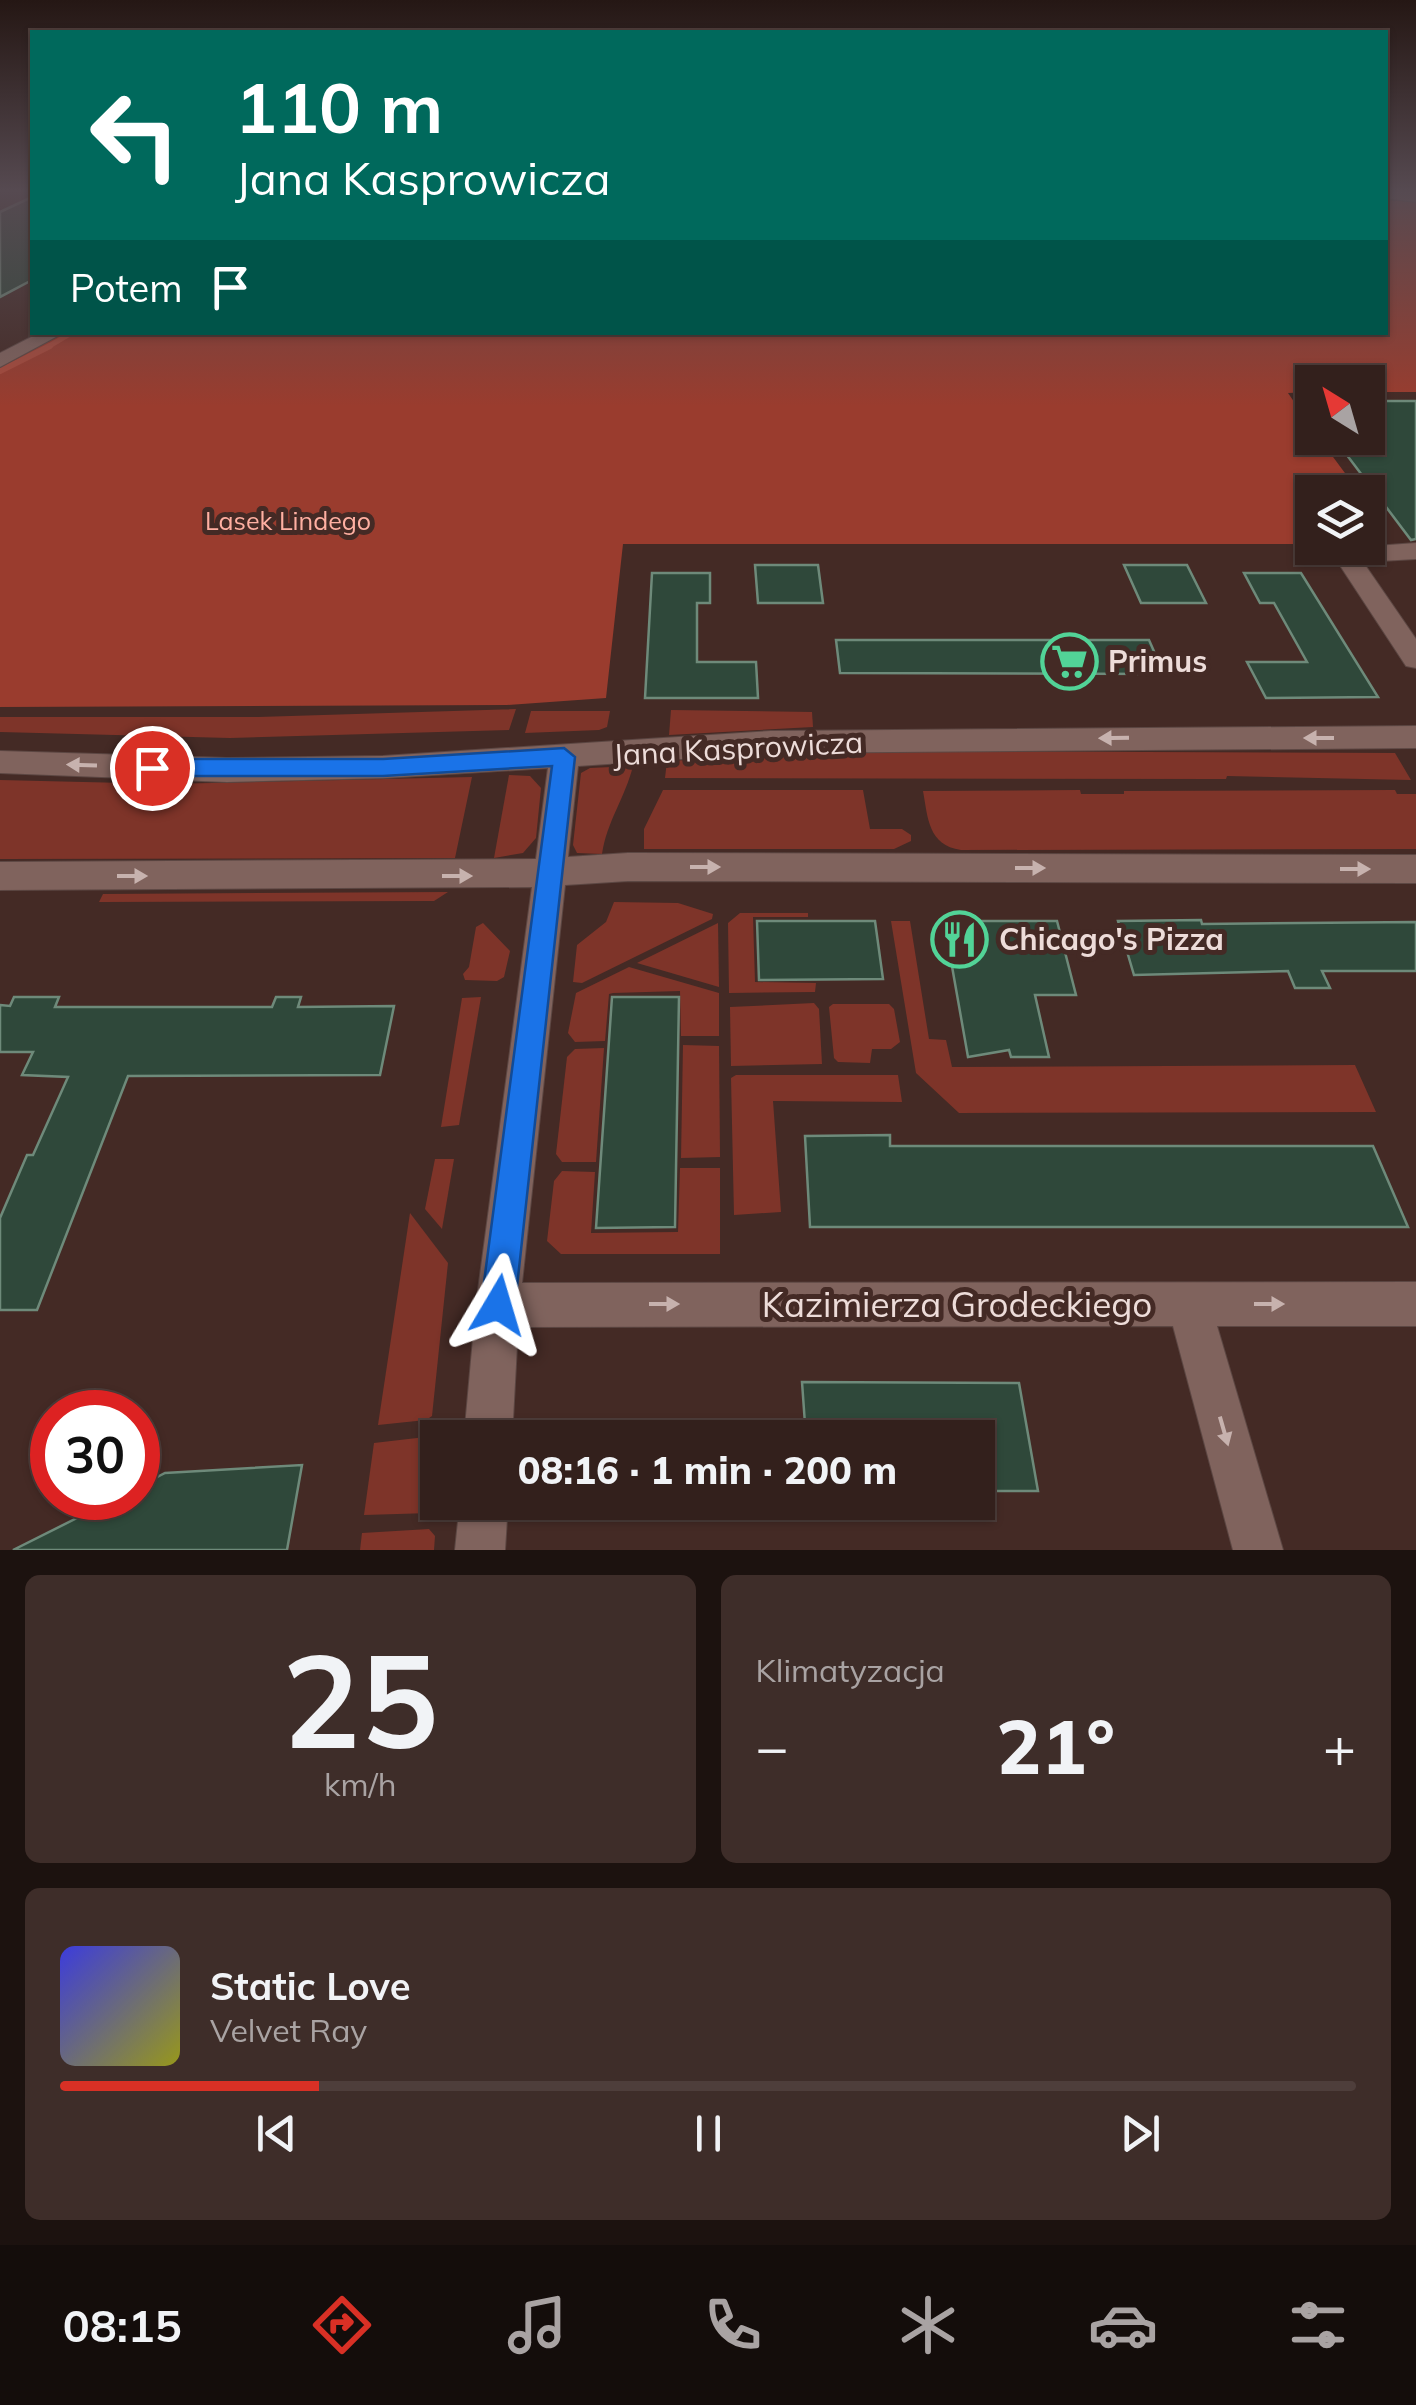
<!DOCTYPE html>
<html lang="pl">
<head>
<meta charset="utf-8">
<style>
	body { margin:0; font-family:Mulish,sans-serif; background:#3e2d29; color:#f1f3f6; height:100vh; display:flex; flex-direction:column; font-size:38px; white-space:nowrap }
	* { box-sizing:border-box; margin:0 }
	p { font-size:32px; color:#a9a3a3 }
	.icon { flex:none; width:55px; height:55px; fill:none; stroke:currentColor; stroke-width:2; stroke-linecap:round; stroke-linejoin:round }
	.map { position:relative; height:1550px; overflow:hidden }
	.details { display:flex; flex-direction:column; gap:25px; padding:25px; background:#1c120f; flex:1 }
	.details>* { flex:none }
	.top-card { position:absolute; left:30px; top:30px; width:1358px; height:305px; border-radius:0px; box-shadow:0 2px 8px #0004,0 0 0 2px #4e3e3b; background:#00695c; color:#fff; overflow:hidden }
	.needle { width:65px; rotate:323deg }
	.controls { position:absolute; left:1295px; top:365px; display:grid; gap:20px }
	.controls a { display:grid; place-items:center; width:90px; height:90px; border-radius:0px; background:#33201c; box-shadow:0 2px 8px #0004,0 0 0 2px #4e3e3b; font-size:50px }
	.speed { position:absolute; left:30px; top:1390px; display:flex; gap:20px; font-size:50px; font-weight:700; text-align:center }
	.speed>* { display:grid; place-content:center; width:130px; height:130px; border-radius:50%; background:#33201c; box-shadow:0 2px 8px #0004,0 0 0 2px #4e3e3b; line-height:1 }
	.speed .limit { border:15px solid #d22; background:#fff; color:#111 }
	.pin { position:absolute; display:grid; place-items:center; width:85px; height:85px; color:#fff; margin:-42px; border:5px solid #fff; border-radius:50%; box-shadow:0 2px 10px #0007 }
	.me { position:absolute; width:110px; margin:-55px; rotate:7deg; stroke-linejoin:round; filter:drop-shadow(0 0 8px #0008) }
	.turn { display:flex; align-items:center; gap:35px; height:210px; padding:0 40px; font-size:45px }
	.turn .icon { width:130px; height:130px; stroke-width:2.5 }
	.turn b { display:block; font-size:70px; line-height:85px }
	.then { display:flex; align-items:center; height:95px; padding:0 40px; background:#0003; gap:20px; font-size:38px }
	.big { font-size:75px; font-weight:800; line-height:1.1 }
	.details .widget { flex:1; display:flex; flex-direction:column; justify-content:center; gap:15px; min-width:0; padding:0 35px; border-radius:15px; background:#3e2d29 }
	.details .dial { align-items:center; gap:0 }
	.dial b { font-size:130px; line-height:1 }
	.song { display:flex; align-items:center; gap:30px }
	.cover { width:120px; height:120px; border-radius:15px; background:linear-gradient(135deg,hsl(240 70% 55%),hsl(60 70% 35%)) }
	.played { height:10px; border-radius:5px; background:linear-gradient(90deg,#d93025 20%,#4e3e3b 20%) }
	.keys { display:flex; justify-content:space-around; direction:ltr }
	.heat { display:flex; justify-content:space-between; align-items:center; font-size:55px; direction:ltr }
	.details .tiles { flex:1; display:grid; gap:25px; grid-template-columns:1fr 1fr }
	.widget:last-child { grid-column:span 2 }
	.trip { position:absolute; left:420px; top:1420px; width:575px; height:100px; border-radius:0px; background:#33201c; box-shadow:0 2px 8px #0004,0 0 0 2px #4e3e3b; font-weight:800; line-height:100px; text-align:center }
	.menu { display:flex; height:160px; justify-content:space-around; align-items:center; background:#140d0b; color:#a9a3a3 }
	.menu .icon { width:70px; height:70px }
	.menu .active { color:#d93025 }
	.menu b { font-size:45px; color:#f1f3f6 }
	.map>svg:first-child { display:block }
	.green { fill:#7e3429 }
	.forest { fill:#9a3c2e }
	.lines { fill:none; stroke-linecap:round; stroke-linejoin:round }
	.stream-far1 { stroke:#a94a3b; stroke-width:5 }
	.stream { stroke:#a94a3b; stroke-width:6 }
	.building { fill:#2f483a; stroke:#6e8a7a; stroke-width:2.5 }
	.minor-casing { stroke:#5c4743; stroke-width:2 }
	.minor { fill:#80635d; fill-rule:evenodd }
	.oneway { fill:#c7b2ae }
	.route { fill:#1a73e8; stroke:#114b97; stroke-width:2.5 }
	.labels { text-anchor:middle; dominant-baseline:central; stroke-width:10; stroke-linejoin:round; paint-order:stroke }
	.far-park-label { font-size:25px; fill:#ffb0a2; stroke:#442a25 }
	.poi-label { font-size:30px; font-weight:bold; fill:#eddcd9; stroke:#442a25; text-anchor:start }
	.street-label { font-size:30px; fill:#eddcd9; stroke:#442a25 }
	.near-street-label { font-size:35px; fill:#eddcd9; stroke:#442a25 }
</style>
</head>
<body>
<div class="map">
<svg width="1416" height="1550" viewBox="0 0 1416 1550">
	<rect width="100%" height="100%" fill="#442a25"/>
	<g class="green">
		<polygon points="516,709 509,730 230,738 0,732 0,717 258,717"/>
		<polygon points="671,710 812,712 813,727 669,735"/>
		<polygon points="531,711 610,711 607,727 599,730 525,733"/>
		<polygon points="872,751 1395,753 1411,780 1227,776 1226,779 665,778 667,761"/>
		<path d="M633,766C625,798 607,821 602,854L577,853L573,845L581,773L590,768Z"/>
		<polygon points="509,775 530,776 541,788 536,838 523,853 494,858"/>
		<polygon points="472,777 455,858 0,859 0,780 167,784"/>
		<polygon points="663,790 863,790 870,829 902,829 911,835 911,841 894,849 644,849 644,829"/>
		<path d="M1080,790L1081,794H1124V791L1395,790L1397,794H1416V849L961,850C928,845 928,818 923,791Z"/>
		<polygon points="448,892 434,901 99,902 103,894"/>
		<polygon points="614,902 678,903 713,914 712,919 582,983 573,982 577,945 606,922"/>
		<polygon points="740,913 808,913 808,917 753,917 755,982 816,983 815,992 729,993 728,923"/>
		<polygon points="891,921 910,921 929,1039 946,1040 952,1067 1355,1065 1376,1112 959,1113 916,1073"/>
		<polygon points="483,923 510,951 504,977 497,981 465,980 463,974 469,967 476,927"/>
		<polygon points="718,923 719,987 637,963"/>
		<polygon points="629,967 719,993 719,1036 681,1036 680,991 613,993 609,994 605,1041 575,1042 568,1033 576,993"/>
		<polygon points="481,997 459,1125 441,1127 462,998"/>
		<polygon points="814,1003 819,1009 822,1064 731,1066 730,1007"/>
		<polygon points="833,1004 889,1004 894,1009 900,1042 891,1049 872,1049 870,1063 838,1062 834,1058 829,1007"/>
		<polygon points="683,1045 719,1046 720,1157 681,1158"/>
		<polygon points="604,1048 596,1162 562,1162 556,1154 567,1057 575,1049"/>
		<polygon points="736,1075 898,1075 902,1102 773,1101 781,1212 734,1215 731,1078"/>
		<polygon points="435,1159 454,1159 442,1229 425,1209"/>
		<polygon points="680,1168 720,1168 720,1254 561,1254 547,1241 554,1181 562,1171 595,1172 591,1233 678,1232"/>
		<polygon points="410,1213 448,1263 432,1416 426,1420 378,1425"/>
		<polygon points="434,1436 437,1440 439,1505 431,1513 364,1515 374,1443"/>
		<polygon points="429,1529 435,1536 434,1550 360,1550 362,1533"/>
	</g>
	<polygon class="forest" points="1385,200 1416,202 1416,392 1368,392 1368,382 1312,382 1312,392 1288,393 1312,428 1312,438 1319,438 1359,492 1312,492 1312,544 623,544 606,698 507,705 0,707 0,365 65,333 1385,332"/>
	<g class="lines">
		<polyline class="stream-far1" points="46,348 73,332"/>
		<polyline class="stream" points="0,371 50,346"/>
	</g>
	<g class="building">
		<polygon points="32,197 32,280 0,297 0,212"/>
		<polygon points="1368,401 1416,401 1416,539 1411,540 1334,438 1368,438"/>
		<polygon points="755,565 818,565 823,603 758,603"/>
		<polygon points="1124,565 1187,565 1206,603 1141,603"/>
		<polygon points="652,573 710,573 710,603 697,603 697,662 756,662 758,698 645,698"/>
		<polygon points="1244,573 1301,573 1378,697 1266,698 1247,662 1307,662 1274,603 1260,603"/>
		<polygon points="836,640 1149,640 1164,674 840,673"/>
		<polygon points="1201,920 1202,924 1416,922 1416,971 1322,971 1330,988 1295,988 1288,971 1134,975 1118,921"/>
		<polygon points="757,921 875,921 883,979 759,980"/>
		<polygon points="944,921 1057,921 1076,995 1035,995 1049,1057 1011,1057 1009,1050 968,1057"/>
		<polygon points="14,997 59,997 55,1007 272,1007 276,997 301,997 298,1007 394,1006 380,1075 128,1076 37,1310 0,1310 0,1218 27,1155 33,1155 68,1077 22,1075 33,1052 0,1052 0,1005 10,1006"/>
		<polygon points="612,997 679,997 675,1227 596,1228"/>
		<polygon points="890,1135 890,1146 1373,1146 1408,1227 810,1227 805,1136"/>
		<polygon points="802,1382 1019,1383 1038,1491 978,1491 978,1438 806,1438"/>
		<polygon points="302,1465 287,1550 13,1550 117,1498 138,1498 138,1487 165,1473"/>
	</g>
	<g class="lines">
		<defs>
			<g id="minor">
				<polygon points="1385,190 1416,192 1416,202 1385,198"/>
				<polygon points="41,332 65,332 0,367 0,353"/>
				<polygon points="1416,543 1416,559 1363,562 1416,639 1416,668 1406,666 1339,564 1337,555 1348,548"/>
				<polygon points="1416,726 1416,748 771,753 578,766 568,857 628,853 1416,855 1416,883 628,881 565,885 522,1283 1416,1282 1416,1326 1217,1326 1283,1550 1233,1550 1173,1326 518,1327 512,1438 464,1438 476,1305 532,887 0,890 0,862 536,859 548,768 383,778 227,782 0,773 0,751 227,758 383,756 771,731"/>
				<polygon points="460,1502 508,1502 505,1550 455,1550"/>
			</g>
		</defs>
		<use href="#minor" class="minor-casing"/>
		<use href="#minor" class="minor"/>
	</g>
	<defs><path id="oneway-solid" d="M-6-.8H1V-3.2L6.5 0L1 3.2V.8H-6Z" transform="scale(2.5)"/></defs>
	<g class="oneway">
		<use href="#oneway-solid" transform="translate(1114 738) rotate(179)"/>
		<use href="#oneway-solid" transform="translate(1319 738) rotate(180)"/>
		<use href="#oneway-solid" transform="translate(82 765) rotate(-178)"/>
		<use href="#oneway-solid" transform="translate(705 867)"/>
		<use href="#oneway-solid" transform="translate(1030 868)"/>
		<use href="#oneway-solid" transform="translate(1355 869)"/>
		<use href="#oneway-solid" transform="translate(132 876)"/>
		<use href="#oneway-solid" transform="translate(457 876)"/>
		<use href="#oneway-solid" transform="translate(664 1304)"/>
		<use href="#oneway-solid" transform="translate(1269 1304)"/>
		<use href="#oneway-solid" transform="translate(1224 1431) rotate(74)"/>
	</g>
	<linearGradient id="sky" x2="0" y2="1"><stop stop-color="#251714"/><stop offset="0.47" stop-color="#564a51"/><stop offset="1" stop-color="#564a51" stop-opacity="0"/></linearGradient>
	<rect width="1416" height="406" fill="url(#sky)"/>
	<polygon class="route" points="564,748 575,757 515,1305 510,1316 498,1321 486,1316 481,1305 552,766 383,776 152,776 140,768 152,759 383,759"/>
	<defs>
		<symbol id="supermarket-ring" viewBox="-11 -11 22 22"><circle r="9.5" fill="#442a25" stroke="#52d397" stroke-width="1.5"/><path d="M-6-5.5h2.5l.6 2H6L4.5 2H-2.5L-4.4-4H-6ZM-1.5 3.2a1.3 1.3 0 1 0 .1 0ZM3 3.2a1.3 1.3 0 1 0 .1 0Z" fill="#52d397"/></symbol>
		<symbol id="restaurant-ring" viewBox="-11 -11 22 22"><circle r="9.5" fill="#442a25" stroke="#52d397" stroke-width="1.5"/><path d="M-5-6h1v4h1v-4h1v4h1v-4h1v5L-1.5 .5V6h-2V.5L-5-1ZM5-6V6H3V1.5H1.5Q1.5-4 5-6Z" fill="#52d397"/></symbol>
	</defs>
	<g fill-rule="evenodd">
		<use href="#supermarket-ring" x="1038" y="630" width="63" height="63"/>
		<use href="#restaurant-ring" x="928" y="908" width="63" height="63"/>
	</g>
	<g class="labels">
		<g class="far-park-label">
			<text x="288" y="520">Lasek Lindego</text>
		</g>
		<g class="poi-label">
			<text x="1108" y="661">Primus</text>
			<text x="999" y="939">Chicago's Pizza</text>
		</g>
		<g class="street-label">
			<text transform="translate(738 748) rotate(-3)">Jana Kasprowicza</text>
		</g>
		<g class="near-street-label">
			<text x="957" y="1304">Kazimierza Grodeckiego</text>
		</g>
	</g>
</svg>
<div class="controls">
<a><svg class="needle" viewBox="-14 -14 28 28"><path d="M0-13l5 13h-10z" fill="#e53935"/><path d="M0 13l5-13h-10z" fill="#a9a3a3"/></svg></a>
<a><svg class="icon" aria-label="layers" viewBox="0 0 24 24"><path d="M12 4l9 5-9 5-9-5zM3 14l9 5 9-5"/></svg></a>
</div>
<div class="speed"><div class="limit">30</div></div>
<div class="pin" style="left:152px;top:768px;background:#d93025"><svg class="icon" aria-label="arrive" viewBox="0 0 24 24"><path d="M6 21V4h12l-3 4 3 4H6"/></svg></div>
<svg class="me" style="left:498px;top:1305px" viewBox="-20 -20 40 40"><path d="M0-17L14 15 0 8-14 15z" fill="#1a73e8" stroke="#fff" stroke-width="4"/></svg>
<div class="trip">08:16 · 1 min · 200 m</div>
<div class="top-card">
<div class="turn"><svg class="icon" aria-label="left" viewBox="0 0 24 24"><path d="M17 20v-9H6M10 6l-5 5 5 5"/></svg><div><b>110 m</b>Jana Kasprowicza</div></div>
<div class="then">Potem<svg class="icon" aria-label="arrive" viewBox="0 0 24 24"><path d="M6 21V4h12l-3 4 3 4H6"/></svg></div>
</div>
</div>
<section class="details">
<div class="tiles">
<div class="widget dial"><b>25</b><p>km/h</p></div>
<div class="widget"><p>Klimatyzacja</p>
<div class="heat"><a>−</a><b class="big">21°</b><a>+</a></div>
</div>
<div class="widget">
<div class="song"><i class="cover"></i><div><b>Static Love</b><p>Velvet Ray</p></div></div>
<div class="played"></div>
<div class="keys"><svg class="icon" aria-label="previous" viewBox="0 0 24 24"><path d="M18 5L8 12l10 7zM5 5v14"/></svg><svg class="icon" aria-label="pause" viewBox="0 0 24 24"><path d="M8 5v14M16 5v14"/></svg><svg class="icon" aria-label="next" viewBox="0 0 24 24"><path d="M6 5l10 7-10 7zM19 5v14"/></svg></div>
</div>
</div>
</section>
<nav class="menu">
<b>08:15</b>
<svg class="icon active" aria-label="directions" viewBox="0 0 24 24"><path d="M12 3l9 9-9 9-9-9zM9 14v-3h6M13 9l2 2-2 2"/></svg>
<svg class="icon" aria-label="music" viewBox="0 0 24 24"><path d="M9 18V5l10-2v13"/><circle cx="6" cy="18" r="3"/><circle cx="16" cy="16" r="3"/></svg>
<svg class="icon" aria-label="phone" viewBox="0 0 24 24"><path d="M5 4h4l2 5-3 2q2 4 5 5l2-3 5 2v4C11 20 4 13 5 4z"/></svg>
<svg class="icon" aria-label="climate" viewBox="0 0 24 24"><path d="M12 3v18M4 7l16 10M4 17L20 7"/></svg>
<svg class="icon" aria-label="car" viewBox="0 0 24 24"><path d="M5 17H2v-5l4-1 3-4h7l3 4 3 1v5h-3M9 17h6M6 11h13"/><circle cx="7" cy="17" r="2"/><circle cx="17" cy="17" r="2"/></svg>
<svg class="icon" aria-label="filters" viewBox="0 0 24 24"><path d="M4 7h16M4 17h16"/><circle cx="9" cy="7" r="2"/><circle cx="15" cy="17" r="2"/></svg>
</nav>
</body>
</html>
